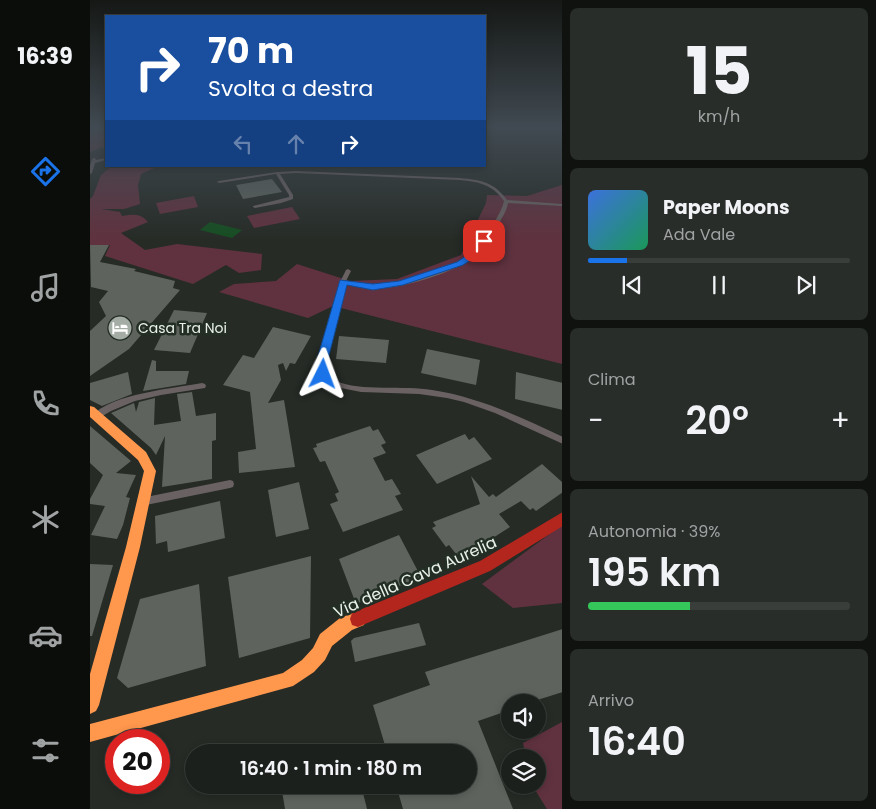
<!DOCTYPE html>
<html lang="it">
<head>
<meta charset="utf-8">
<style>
	body { margin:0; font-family:Poppins,sans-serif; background:#292d29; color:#f1f3f6; height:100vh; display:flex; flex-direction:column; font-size:19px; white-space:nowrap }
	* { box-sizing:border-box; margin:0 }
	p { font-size:16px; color:#a0a3a3 }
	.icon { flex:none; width:28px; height:28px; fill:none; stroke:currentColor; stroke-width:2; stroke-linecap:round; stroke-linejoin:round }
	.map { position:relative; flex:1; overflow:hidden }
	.sheet { display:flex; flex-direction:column; gap:8px; padding:8px; background:#0f120f; width:314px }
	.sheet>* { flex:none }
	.hud { position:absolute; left:15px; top:15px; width:381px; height:152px; border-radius:0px; box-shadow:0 2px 8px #0003,0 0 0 1px #3a3e3b; background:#1a4fa0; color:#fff; overflow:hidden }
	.fabs { position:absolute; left:411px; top:694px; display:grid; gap:10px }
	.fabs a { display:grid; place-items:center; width:45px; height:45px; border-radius:50%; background:#1c201c; box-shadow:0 2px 8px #0003,0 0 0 1px #3a3e3b; font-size:25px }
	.speed { position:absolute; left:15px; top:729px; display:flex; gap:10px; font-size:25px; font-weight:700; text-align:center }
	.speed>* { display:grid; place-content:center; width:65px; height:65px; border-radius:50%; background:#1c201c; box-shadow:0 2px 8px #0003,0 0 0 1px #3a3e3b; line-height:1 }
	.speed .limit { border:8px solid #d22; background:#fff; color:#111 }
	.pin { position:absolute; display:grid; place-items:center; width:42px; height:42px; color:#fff; margin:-21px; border-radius:10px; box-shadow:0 2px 8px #0006 }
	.me { position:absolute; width:55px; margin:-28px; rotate:3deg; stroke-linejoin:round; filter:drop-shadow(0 0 4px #0008) }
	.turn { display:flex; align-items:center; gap:18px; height:105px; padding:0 20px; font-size:22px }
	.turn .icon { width:65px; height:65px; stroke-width:2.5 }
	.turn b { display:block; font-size:35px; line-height:42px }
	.lanes { display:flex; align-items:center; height:48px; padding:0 20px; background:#0003; justify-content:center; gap:25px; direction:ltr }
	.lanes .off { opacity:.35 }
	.big { font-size:38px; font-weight:600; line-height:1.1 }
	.sheet .widget { flex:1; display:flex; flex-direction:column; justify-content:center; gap:8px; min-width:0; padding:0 18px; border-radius:8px; background:#292d29 }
	.sheet .dial { align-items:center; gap:0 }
	.dial b { font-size:65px; line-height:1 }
	.song { display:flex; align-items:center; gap:15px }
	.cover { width:60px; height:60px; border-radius:8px; background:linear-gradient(135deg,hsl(220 70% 55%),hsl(150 70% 35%)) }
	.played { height:5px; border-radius:2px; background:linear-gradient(90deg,#1a73e8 15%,#3a3e3b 15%) }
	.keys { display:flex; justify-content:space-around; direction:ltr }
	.heat { display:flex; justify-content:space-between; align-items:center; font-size:28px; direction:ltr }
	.charge { height:8px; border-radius:4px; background:linear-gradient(90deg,#34c759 39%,#3a3e3b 0) }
	.trip { position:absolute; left:95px; top:744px; width:292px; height:50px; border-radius:25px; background:#1c201c; box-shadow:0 2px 8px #0003,0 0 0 1px #3a3e3b; font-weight:600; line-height:50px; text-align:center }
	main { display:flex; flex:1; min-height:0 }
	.menu { display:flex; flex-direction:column; width:90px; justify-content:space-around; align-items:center; background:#0b0d0b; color:#a0a3a3 }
	.menu .icon { width:35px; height:35px }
	.menu .current { color:#1a73e8 }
	.menu b { font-size:22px; color:#f1f3f6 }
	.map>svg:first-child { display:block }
	.green { fill:#60323f }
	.water { fill:#164e22 }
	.building { fill:#5e635e }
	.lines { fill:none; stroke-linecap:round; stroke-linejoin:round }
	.lane { fill:#6a6163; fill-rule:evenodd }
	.slow { fill:#ff974d; fill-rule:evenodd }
	.jam { fill:#b3261e; fill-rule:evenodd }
	.rail-casing { stroke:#676665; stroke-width:3 }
	.rail { stroke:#232e24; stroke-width:2; stroke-dasharray:6; stroke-linecap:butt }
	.route { fill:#1a73e8; stroke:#114b97 }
	.labels { text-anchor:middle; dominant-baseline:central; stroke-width:5; stroke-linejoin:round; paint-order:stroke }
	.poi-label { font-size:14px; fill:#eaf1ea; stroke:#232e24; text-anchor:start }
	.near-street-label { font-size:16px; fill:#eaf1ea; stroke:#232e24 }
</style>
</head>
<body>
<main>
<nav class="menu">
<b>16:39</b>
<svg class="icon current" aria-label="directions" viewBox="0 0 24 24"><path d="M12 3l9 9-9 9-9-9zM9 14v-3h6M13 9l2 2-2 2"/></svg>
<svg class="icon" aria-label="music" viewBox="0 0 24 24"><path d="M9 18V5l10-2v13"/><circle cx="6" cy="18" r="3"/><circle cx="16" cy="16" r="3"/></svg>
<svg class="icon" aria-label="phone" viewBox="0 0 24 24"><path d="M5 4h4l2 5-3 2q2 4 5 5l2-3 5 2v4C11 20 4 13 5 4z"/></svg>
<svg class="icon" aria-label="climate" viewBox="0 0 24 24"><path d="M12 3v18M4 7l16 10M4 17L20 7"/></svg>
<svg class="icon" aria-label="car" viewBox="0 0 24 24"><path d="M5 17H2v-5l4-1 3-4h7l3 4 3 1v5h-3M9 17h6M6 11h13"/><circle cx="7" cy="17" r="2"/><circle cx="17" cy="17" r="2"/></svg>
<svg class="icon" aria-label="filters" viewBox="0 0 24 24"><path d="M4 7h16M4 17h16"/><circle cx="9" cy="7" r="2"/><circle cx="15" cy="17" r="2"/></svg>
</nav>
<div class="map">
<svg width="473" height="809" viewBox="0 0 473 809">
	<rect width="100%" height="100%" fill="#262b26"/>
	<g class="green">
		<polygon points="16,128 16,151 12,147 0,152 0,133"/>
		<path d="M22,166H98L64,168L51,174L48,185L50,204L34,209H11L30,212L32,216C42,214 51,213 58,222L31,233L55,250L87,244L172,254L171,270L149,273L136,265L103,284L15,256L20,245H0V199L3,196L11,175Z"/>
		<polygon points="472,185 472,364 243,306 218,318 129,292 144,284 186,281 207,264 260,281 307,279 371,255 396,203 397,195 437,196"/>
		<polygon points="104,196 108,207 70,214 66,203"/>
		<polygon points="202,207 210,219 164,228 157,216"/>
		<polygon points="472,525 472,603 423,608 392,584"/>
		<polygon points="472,722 472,809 457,809 442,785 448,785 448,758 436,757 433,743"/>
	</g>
	<polygon class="water" points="120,222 152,230 142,238 110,230"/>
	<g class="building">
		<polygon points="182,179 192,192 153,199 146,185"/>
		<polygon points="0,245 19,245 10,262 46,269 44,271 85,281 83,288 90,290 39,349 0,376 0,331 16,316 9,302 18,291 1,287"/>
		<polygon points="84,310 117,313 100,353 64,350"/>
		<polygon points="183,327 221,336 205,364 200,363 196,371 193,363 188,365 191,380 178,403 194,400 205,467 149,473 148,452 166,449 160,392 133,385 153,355 164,358"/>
		<polygon points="249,336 299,340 296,363 246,359"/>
		<polygon points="337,349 390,360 386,385 331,373"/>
		<polygon points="62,360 66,361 66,371 99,371 96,384 53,391"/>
		<polygon points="38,372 42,394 12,406 0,400 0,383"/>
		<polygon points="426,372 473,383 473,410 425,399"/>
		<polygon points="102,392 106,416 126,413 126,440 122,441 122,479 72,487 75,436 66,455 61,448 21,413 44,403 46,412 49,402 65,398 64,425 91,421 87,394"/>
		<polygon points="0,426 41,461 26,473 46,475 36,497 40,498 33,525 27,539 1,535 15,506 0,504 0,499 13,475 0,463"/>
		<polygon points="280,426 283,431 288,429 296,443 291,445 296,453 283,458 295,481 302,479 311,494 305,496 313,510 253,532 240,504 248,501 245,494 249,492 235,461 230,462 223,448 227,447 226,444"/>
		<polygon points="375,434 379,440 384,437 402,459 347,484 326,455"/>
		<polygon points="452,464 473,483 473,492 446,511 443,508 440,510 431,501 409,514 420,527 370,559 359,545 356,547 342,528 346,526 343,522 390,504 381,476 399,497 403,494 406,497"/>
		<polygon points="209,482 219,529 186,537 178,490"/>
		<polygon points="130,501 135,538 78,552 77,541 66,544 65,516"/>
		<polygon points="309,535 331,577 266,604 249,559"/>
		<polygon points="221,556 220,638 149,658 138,577"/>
		<polygon points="0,564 23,565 2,636 0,636"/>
		<polygon points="109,584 116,666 38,688 27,678 50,599"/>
		<polygon points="329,623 336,645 265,662 261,641 264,638"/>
		<polygon points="473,629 473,692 441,702 420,702 420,710 388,721 423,809 313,809 306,785 379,785 379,752 297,752 283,705 340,685 335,672"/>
		<polygon points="191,785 271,785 277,809 195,809"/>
	</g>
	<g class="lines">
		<g class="lane">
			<polygon points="4,158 5,158 6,160 16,158 16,160 5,163 2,173 0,174 0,166 2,159"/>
			<path d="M206,171L370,178C391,180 404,182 417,200L473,204V206L418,203C417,211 411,219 407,227C401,237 395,247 386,255C366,273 310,289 282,289C273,288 264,286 255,284L234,363C235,371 239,377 246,381C270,392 315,385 342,390C388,397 431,417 473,437V444L405,413L374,402L357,398L329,394L271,392L246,387L239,384L233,379L229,371L228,363L250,282L256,270L258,269L261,271L256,281C265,283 274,285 283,285C311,285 360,271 382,253C390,246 397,235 403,225C407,217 412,210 414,201C402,184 389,182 370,180L206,173L190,174L203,195V199L191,203L165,208L163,207V206L199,197V195L186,174L129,183L127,182L129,181L187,172Z"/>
			<path d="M112,383L115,384L116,386L115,388L71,395L45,401L21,411L9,418H3L2,416C20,394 85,388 112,383Z"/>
			<polygon points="140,480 143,481 144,484 143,487 140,488 56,505 53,504 52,501 53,498 56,497"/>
		</g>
		<g class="slow">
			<polygon points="0,406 4,407 56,452 66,471 50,547 9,705 6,711 0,714 0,674 36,547 54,471 48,460 0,417"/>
			<polygon points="268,611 274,613 276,619 274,625 262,630 242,646 235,660 224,672 203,686 0,742 0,724 193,673 212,660 223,648 230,634 250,618"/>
		</g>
		<polygon class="jam" points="473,512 473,526 400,571 268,627 262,625 260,619 262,613 390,561"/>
		<defs>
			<polyline id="rail" points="0,131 10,128"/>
		</defs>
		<use href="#rail" class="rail-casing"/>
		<use href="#rail" class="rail"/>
	</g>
	<linearGradient id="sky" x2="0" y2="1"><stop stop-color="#151815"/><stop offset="0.53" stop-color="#414a52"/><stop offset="1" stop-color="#414a52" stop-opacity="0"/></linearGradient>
	<rect width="473" height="241" fill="url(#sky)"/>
	<polygon class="route" points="391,240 398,241 388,255 373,265 313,285 283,290 257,285 237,363 239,374 237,377 230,377 226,363 250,280 283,284 309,281 367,262 382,252"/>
	<defs>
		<symbol id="hotel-disc" viewBox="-11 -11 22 22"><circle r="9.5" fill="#a5aca5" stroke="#232e24"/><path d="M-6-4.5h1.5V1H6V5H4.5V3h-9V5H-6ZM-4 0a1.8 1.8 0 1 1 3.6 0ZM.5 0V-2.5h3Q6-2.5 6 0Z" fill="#fff"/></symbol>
	</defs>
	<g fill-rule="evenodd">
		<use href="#hotel-disc" x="16" y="314" width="28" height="28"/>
	</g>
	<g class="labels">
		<g class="poi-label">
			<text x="48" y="328">Casa Tra Noi</text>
		</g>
		<g class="near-street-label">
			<text transform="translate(325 577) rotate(-24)">Via della Cava Aurelia</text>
		</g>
	</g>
</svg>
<div class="fabs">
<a><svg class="icon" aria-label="sound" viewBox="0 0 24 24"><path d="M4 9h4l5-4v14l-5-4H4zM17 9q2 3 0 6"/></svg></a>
<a><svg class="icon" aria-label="layers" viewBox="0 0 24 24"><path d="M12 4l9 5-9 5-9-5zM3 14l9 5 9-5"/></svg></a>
</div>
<div class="speed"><div class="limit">20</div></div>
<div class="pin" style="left:394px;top:241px;background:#d93025"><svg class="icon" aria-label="arrive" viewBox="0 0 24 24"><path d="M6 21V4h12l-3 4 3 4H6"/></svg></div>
<svg class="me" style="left:233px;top:374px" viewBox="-20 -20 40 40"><path d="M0-17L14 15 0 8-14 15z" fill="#1a73e8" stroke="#fff" stroke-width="4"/></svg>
<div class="trip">16:40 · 1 min · 180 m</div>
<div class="hud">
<div class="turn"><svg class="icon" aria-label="right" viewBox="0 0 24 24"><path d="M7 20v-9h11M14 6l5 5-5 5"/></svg><div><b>70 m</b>Svolta a destra</div></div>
<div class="lanes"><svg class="icon off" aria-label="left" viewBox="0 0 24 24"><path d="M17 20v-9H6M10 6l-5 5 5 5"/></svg><svg class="icon off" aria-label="ahead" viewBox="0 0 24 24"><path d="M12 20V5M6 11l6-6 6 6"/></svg><svg class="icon" aria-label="right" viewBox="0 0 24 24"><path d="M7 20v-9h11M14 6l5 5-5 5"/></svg></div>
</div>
</div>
<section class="sheet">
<div class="widget dial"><b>15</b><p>km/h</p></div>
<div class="widget">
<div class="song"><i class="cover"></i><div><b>Paper Moons</b><p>Ada Vale</p></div></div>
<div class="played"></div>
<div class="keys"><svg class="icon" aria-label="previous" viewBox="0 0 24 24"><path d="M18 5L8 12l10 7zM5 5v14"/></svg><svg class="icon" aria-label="pause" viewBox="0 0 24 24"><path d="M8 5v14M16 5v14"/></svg><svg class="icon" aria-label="next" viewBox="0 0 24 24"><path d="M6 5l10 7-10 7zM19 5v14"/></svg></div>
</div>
<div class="widget"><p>Clima</p>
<div class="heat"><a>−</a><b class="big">20°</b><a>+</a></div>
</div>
<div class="widget"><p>Autonomia · 39%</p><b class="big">195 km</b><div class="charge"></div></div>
<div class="widget"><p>Arrivo</p><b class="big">16:40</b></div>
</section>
</main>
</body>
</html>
